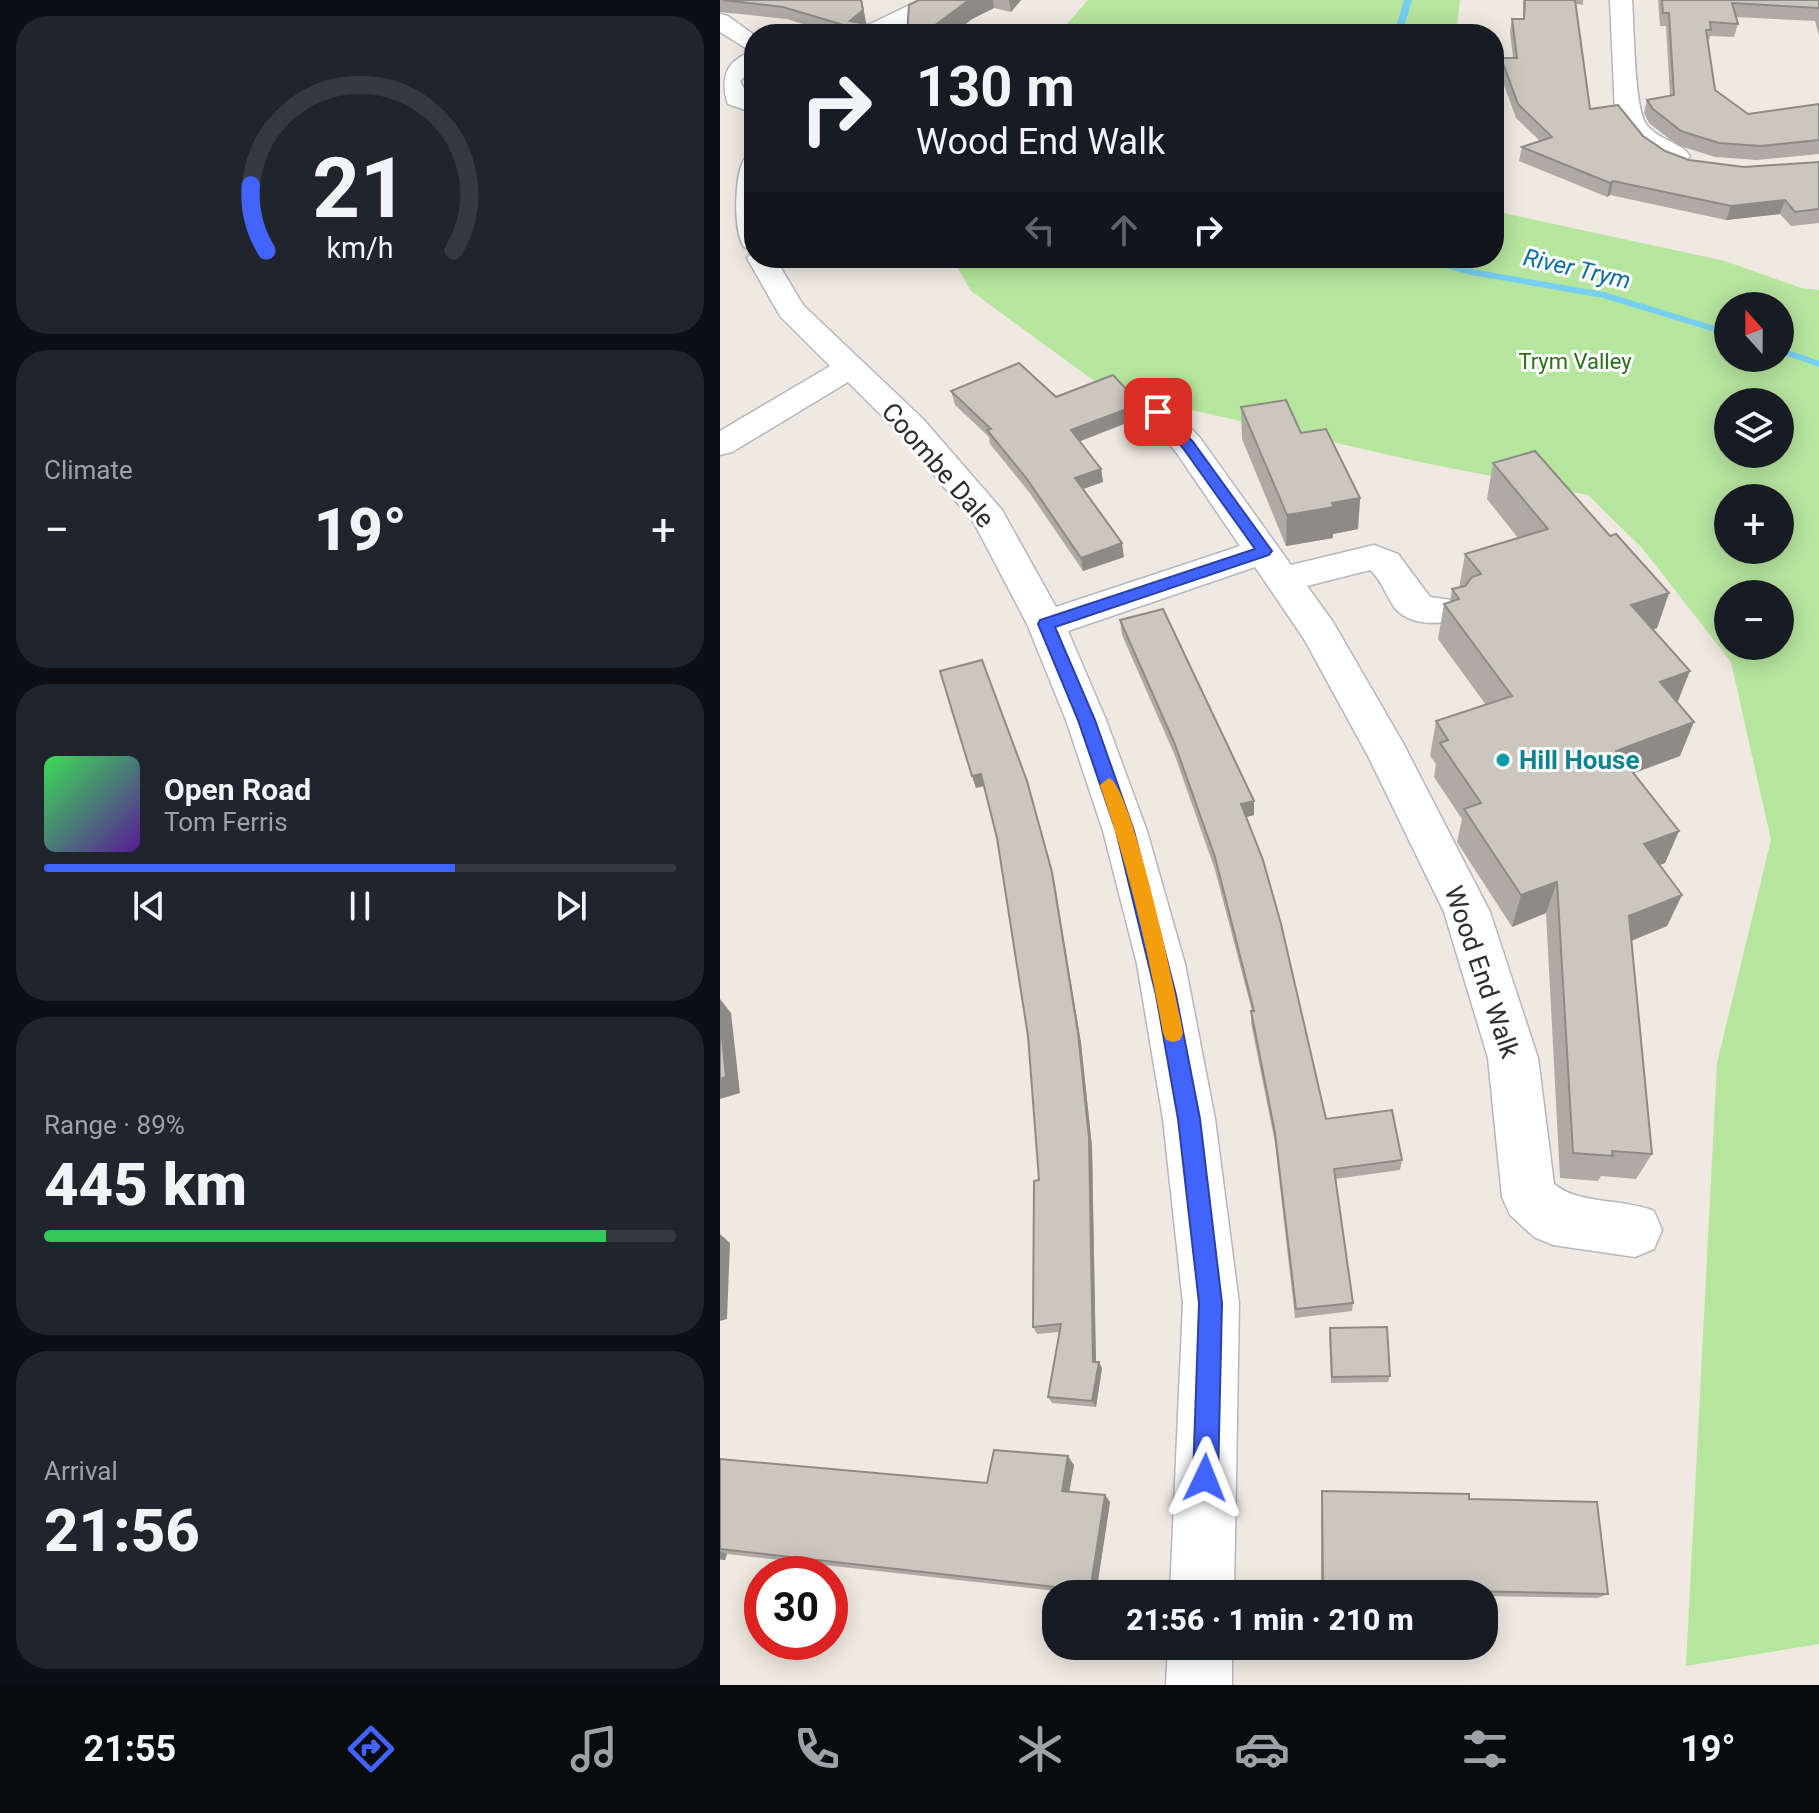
<!DOCTYPE html>
<html lang="en">
<head>
<meta charset="utf-8">
<style>
	body { margin:0; font-family:Roboto,sans-serif; background:#20242c; color:#f1f3f6; height:100vh; display:flex; flex-direction:column; font-size:30px; white-space:nowrap }
	* { box-sizing:border-box; margin:0 }
	p { font-size:26px; color:#9ea1a6 }
	.icon { flex:none; width:44px; height:44px; fill:none; stroke:currentColor; stroke-width:2; stroke-linecap:round; stroke-linejoin:round }
	.map { position:relative; flex:1; overflow:hidden }
	.details { display:flex; flex-direction:column; gap:16px; padding:16px; background:#0d0f14; width:720px }
	.details>* { flex:none }
	.top-card { position:absolute; left:24px; top:24px; width:760px; height:244px; border-radius:32px; box-shadow:0 4px 20px #0003; background:#171b24; color:#f1f3f6; overflow:hidden }
	.needle { width:52px; rotate:339deg }
	.buttons { position:absolute; left:994px; top:292px; display:grid; gap:16px }
	.buttons a { display:grid; place-items:center; width:80px; height:80px; border-radius:50%; background:#171b24; box-shadow:0 4px 20px #0003; font-size:40px }
	.speed { position:absolute; left:24px; top:1556px; display:flex; gap:16px; font-size:40px; font-weight:700; text-align:center }
	.speed>* { display:grid; place-content:center; width:104px; height:104px; border-radius:50%; background:#171b24; box-shadow:0 4px 20px #0003; line-height:1 }
	.speed .limit { border:12px solid #d22; background:#fff; color:#111 }
	.pin { position:absolute; display:grid; place-items:center; width:68px; height:68px; color:#fff; margin:-34px; border-radius:16px; box-shadow:0 4px 12px #0006 }
	.me { position:absolute; width:88px; margin:-44px; rotate:2deg; stroke-linejoin:round; filter:drop-shadow(0 0 6px #0008) }
	.turn { display:flex; align-items:center; gap:28px; height:168px; padding:0 40px; font-size:36px }
	.turn .icon { width:104px; height:104px; stroke-width:2.5 }
	.turn b { display:block; font-size:56px; line-height:68px }
	.lanes { display:flex; align-items:center; height:76px; padding:0 40px; background:#0003; justify-content:center; gap:40px; direction:ltr }
	.lanes .off { opacity:.35 }
	.big { font-size:60px; font-weight:800; line-height:1.1 }
	.details .widget { flex:1; display:flex; flex-direction:column; justify-content:center; gap:12px; min-width:0; padding:0 28px; border-radius:32px; background:#20242c }
	.details .dial { align-items:center; gap:0 }
	.dial svg { height:208px; overflow:visible; fill:none; stroke:#363941; stroke-width:7; stroke-linecap:round; text-anchor:middle }
	.dial text { fill:#f1f3f6; stroke:none }
	.song { display:flex; align-items:center; gap:24px }
	.cover { width:96px; height:96px; border-radius:12px; background:linear-gradient(135deg,hsl(130 70% 55%),hsl(270 70% 35%)) }
	.played { height:8px; border-radius:4px; background:linear-gradient(90deg,#4264fb 65%,#363941 65%) }
	.keys { display:flex; justify-content:space-around; direction:ltr }
	.heat { display:flex; justify-content:space-between; align-items:center; font-size:44px; direction:ltr }
	.charge { height:12px; border-radius:6px; background:linear-gradient(90deg,#34c759 89%,#363941 0) }
	.trip { position:absolute; left:322px; top:1580px; width:456px; height:80px; border-radius:32px; background:#171b24; box-shadow:0 4px 20px #0003; font-weight:800; line-height:80px; text-align:center }
	.dock { display:flex; height:128px; justify-content:space-around; align-items:center; background:#090b0e; color:#9ea1a6 }
	.dock .icon { width:56px; height:56px }
	.dock .active { color:#4264fb }
	.dock b { font-size:36px; color:#f1f3f6 }
	main { display:flex; flex:1; min-height:0 }
	.map>svg:first-child { display:block }
	.green { fill:#b6e59e; fill-rule:evenodd }
	.lines { fill:none; stroke-linecap:round; stroke-linejoin:round }
	.stream { fill:#75cff0; fill-rule:evenodd }
	.minor-casing { stroke:#b4b7c1; stroke-width:3 }
	.minor { fill:#fff; fill-rule:evenodd }
	.wall { fill:#afaba4 }
	.shaded-wall { fill:#8e8b86 }
	.building { fill:#cbc7bf; stroke:#8e8b86; stroke-width:2 }
	.route { fill:#4264fb; stroke:#2b41a3; stroke-width:2 }
	.slow { fill:#f59e0b }
	.culture-dot { fill:#0f9aa8; stroke:#fff; stroke-width:3 }
	.labels { text-anchor:middle; dominant-baseline:central; stroke-width:6; stroke-linejoin:round; paint-order:stroke }
	.far-park-label { font-size:22px; fill:#2c6e1b; stroke:#fff }
	.far-water-label { font-size:24px; font-style:italic; fill:#0d6fa3; stroke:#fff }
	.street-label { font-size:26px; fill:#2e2e2e; stroke:#fff }
	.culture-label { font-size:26px; font-weight:bold; fill:#0d838f; stroke:#fff; text-anchor:start }
</style>
</head>
<body>
<main>
<section class="details">
<div class="widget dial"><svg viewBox="0 0 100 80">
<path d="M14 69A42 42 0 1 1 86 69"/>
<path d="M14 69A42 42 0 0 1 8 44" stroke="#4264fb"/>
<text x="50" y="56" font-size="32" font-weight="700">21</text>
<text x="50" y="72" font-size="11">km/h</text>
</svg></div>
<div class="widget"><p>Climate</p>
<div class="heat"><a>−</a><b class="big">19°</b><a>+</a></div>
</div>
<div class="widget">
<div class="song"><i class="cover"></i><div><b>Open Road</b><p>Tom Ferris</p></div></div>
<div class="played"></div>
<div class="keys"><svg class="icon" aria-label="previous" viewBox="0 0 24 24"><path d="M18 5L8 12l10 7zM5 5v14"/></svg><svg class="icon" aria-label="pause" viewBox="0 0 24 24"><path d="M8 5v14M16 5v14"/></svg><svg class="icon" aria-label="next" viewBox="0 0 24 24"><path d="M6 5l10 7-10 7zM19 5v14"/></svg></div>
</div>
<div class="widget"><p>Range · 89%</p><b class="big">445 km</b><div class="charge"></div></div>
<div class="widget"><p>Arrival</p><b class="big">21:56</b></div>
</section>
<div class="map">
<svg width="1099" height="1685" viewBox="0 0 1099 1685">
	<rect width="100%" height="100%" fill="#efe9e1"/>
	<g class="green">
		<polygon points="368,0 740,0 736,34 329,34 346,25"/>
		<path d="M774,211L1005,261L1081,288L1099,290V1644L966,1666L997,1063L1051,840L1011,662L923,549L868,495L700,462L388,391L251,291L232,258H774ZM1008,306H1060V358H1008ZM1008,402H1060V454H1008ZM1008,498H1060V550H1008ZM1008,594H1060V646H1008Z"/>
	</g>
	<g class="lines">
		<g class="stream">
			<polygon points="684,0 692,0 682,34 674,34"/>
			<polygon points="689,258 705,258 751,269 884,292 1008,330 1008,336 883,298 751,275"/>
			<polygon points="1060,347 1099,361 1099,367 1060,353"/>
		</g>
		<defs>
			<g id="minor">
				<polygon points="200,0 229,0 226,5 166,34 136,34 140,29"/>
				<path d="M890,0H912C914,25 914,106 926,124C937,140 960,141 970,156L966,162C936,169 907,139 895,114Z"/>
				<path d="M0,14L8,16L34,35V68L20,81L27,94L34,97V113L8,104C0,80 5,60 32,52L0,32Z"/>
				<path d="M34,156V250L24,247C13,232 14,174 25,158Z"/>
				<path d="M34,251V258H55L83,305L203,419L282,510L336,607L520,546L456,452L407,396L412,389L423,386L434,389L480,438L571,565L654,545L678,554L710,597L738,601L744,610L738,619C718,625 689,626 674,607C665,594 662,580 650,570L587,586L613,622L683,743L770,912L818,1058L834,1184C859,1205 903,1198 934,1211L942,1230L934,1249L915,1257L833,1245L814,1237L790,1215L782,1197L768,1058L724,912L648,756L584,639L535,567L348,631L386,720L427,831L465,964L495,1119L519,1303L514,1594H450L463,1303L443,1119L417,964L383,831L346,720L307,624L254,523L179,433L128,382L12,452L0,455V431L110,366L60,316L27,258Z"/>
				<polygon points="448,1646 512,1646 512,1685 446,1685"/>
			</g>
		</defs>
		<use href="#minor" class="minor-casing"/>
		<use href="#minor" class="minor"/>
	</g>
	<g class="wall">
		<polygon points="0,0 142,0 146,23 145,24 146,24 148,34 114,34 67,19 0,12"/>
		<polygon points="199,0 301,0 291,12 274,8 252,19 233,34 187,34"/>
		<polygon points="803,0 863,0 863,5 856,4 870,109 923,136 945,151 969,160 1024,167 1099,162 1099,223 1071,226 1060,214 1006,220 890,195 887,197 799,161 802,147 820,141 796,118 779,71 781,58 793,58 790,32 792,19 803,19"/>
		<polygon points="938,0 1099,0 1099,36 1095,21 1016,17 1018,24 1014,37 990,36 988,44 995,90 1028,114 1099,104 1099,154 1037,160 995,157 957,145 929,123 924,113 927,100 950,96 946,26 940,26"/>
		<polygon points="231,391 336,397 420,404 422,417 359,441 381,469 383,482 363,489 404,557 363,571 309,492 270,444 269,437 235,405"/>
		<polygon points="521,407 581,433 640,498 638,529 613,534 613,538 566,546 522,439"/>
		<polygon points="773,463 890,536 949,593 937,628 933,629 957,703 960,756 914,773 959,831 945,863 940,865 962,895 947,926 911,941 932,1154 916,1179 881,1176 878,1181 840,1178 826,913 792,927 737,842 742,819 714,777 716,764 710,756 716,721 766,705 718,639 724,604 730,602 732,589 739,588 745,554 798,538 767,499"/>
		<polygon points="400,620 534,815 526,817 606,1119 682,1160 680,1170 615,1179 633,1303 632,1311 575,1318 555,1143 531,1023 532,1011 495,870 455,756 402,635"/>
		<polygon points="220,671 332,872 335,884 361,1043 372,1147 376,1362 382,1368 376,1407 332,1403 328,1397 340,1332 317,1334 313,1327 319,1180 308,1036 277,838 264,786 256,788"/>
		<polygon points="610,1328 670,1376 668,1382 611,1383 609,1334"/>
		<polygon points="0,1459 267,1483 354,1465 349,1492 385,1495 390,1502 376,1594 363,1594 7,1554 5,1560 0,1560"/>
		<polygon points="602,1491 749,1499 888,1594 878,1598 764,1596 764,1594 601,1593 601,1499"/>
	</g>
	<g class="shaded-wall">
		<polygon points="142,0 146,23 138,30 130,21"/>
		<polygon points="249,0 273,0 274,8 252,19 233,34 203,34"/>
		<polygon points="289,0 301,0 291,12"/>
		<polygon points="893,181 890,195 887,197 890,183"/>
		<polygon points="1065,200 1060,214 1006,220 1011,206"/>
		<polygon points="420,404 422,417 353,444 351,430"/>
		<polygon points="381,469 383,482 357,491 355,478"/>
		<polygon points="640,498 638,529 613,534 613,538 566,546 567,515 612,503"/>
		<polygon points="402,543 404,557 363,571 361,558"/>
		<polygon points="949,593 937,628 900,640 911,605"/>
		<polygon points="970,671 956,706 940,682"/>
		<polygon points="974,722 960,756 884,784 896,751"/>
		<polygon points="261,774 264,786 256,788 252,776"/>
		<polygon points="534,801 534,815 522,818 521,804"/>
		<polygon points="959,831 945,863 910,877 924,844"/>
		<polygon points="332,872 361,1043 372,1147 376,1368 373,1362"/>
		<polygon points="837,882 826,913 792,927 801,895"/>
		<polygon points="962,895 947,926 896,947 909,916"/>
		<polygon points="0,999 11,1013 20,1093 0,1099"/>
		<polygon points="0,1234 10,1243 7,1319 0,1321"/>
		<polygon points="379,1362 382,1368 376,1407 372,1401"/>
		<polygon points="348,1456 354,1465 348,1499 342,1491"/>
		<polygon points="385,1495 390,1502 376,1594 374,1594 370,1591"/>
		<polygon points="0,1551 7,1554 5,1560 0,1559"/>
	</g>
	<g class="building">
		<polygon points="3,0 141,0 143,10 130,21 146,24 147,32 63,7"/>
		<polygon points="199,0 249,0 203,34 187,34 189,5"/>
		<polygon points="805,0 855,0 870,109 898,105 923,136 945,151 969,160 1024,167 1099,162 1099,209 1075,212 1065,200 1011,206 893,181 890,183 802,147 832,137 798,104 781,58 797,58 792,19 804,19"/>
		<polygon points="942,0 1099,0 1099,8 1012,3 1018,24 990,22 991,30 986,30 995,90 1028,114 1099,104 1099,140 1041,146 999,143 961,131 933,109 927,100 954,95 949,13 943,13"/>
		<polygon points="299,363 336,397 393,375 420,404 351,430 381,469 355,478 402,543 361,558 307,479 267,430 271,429 231,391"/>
		<polygon points="566,400 581,433 606,429 640,498 612,503 614,507 567,515 521,407"/>
		<polygon points="815,451 890,536 896,534 949,593 911,605 970,671 940,682 974,722 896,751 959,831 924,844 962,895 909,916 932,1154 892,1151 893,1156 853,1153 837,882 801,895 744,809 761,803 720,743 728,740 716,721 792,696 724,604 739,599 732,589 745,586 752,577 761,574 745,554 828,529 773,463"/>
		<polygon points="443,609 534,801 521,804 543,860 561,924 606,1119 672,1110 682,1160 614,1169 633,1303 576,1309 555,1133 531,1011 534,1011 495,857 454,742 400,620"/>
		<polygon points="262,660 307,781 332,872 358,1033 369,1138 373,1362 379,1362 372,1401 328,1397 341,1324 313,1327 314,1181 319,1180 308,1036 277,838 261,774 252,776 220,671"/>
		<polygon points="0,1019 6,1077 0,1079"/>
		<polygon points="667,1327 670,1376 612,1377 610,1328"/>
		<polygon points="274,1450 348,1456 342,1491 385,1495 370,1591 0,1549 0,1459 267,1483"/>
		<polygon points="602,1491 749,1494 749,1499 877,1502 888,1594 603,1588"/>
	</g>
	<polygon class="route" points="438,408 443,409 473,442 552,551 549,555 335,627 375,720 414,831 456,995 480,1119 502,1303 498,1478 494,1486 485,1490 477,1486 473,1478 479,1303 458,1119 436,995 396,831 358,720 318,624 320,620 535,549 463,448 431,412"/>
	<path class="slow" d="M389,778C412,786 457,999 463,1033L460,1040L453,1042L446,1040L443,1033C428,949 408,866 380,785Z"/>
	<circle class="culture-dot" cx="783" cy="760" r="8"/>
	<g class="labels">
		<g class="far-park-label">
			<text x="855" y="361">Trym Valley</text>
		</g>
		<g class="far-water-label">
			<text transform="translate(857 269) rotate(13)">River Trym</text>
		</g>
		<g class="street-label">
			<text transform="translate(218 465) rotate(49)">Coombe Dale</text>
			<text transform="translate(762 972) rotate(71)">Wood End Walk</text>
		</g>
		<g class="culture-label">
			<text x="799" y="760">Hill House</text>
		</g>
	</g>
</svg>
<div class="buttons">
<a><svg class="needle" viewBox="-14 -14 28 28"><path d="M0-13l5 13h-10z" fill="#e53935"/><path d="M0 13l5-13h-10z" fill="#9ea1a6"/></svg></a>
<a><svg class="icon" aria-label="layers" viewBox="0 0 24 24"><path d="M12 4l9 5-9 5-9-5zM3 14l9 5 9-5"/></svg></a>
<a>+</a>
<a>−</a>
</div>
<div class="speed"><div class="limit">30</div></div>
<div class="pin" style="left:438px;top:412px;background:#d93025"><svg class="icon" aria-label="arrive" viewBox="0 0 24 24"><path d="M6 21V4h12l-3 4 3 4H6"/></svg></div>
<svg class="me" style="left:485px;top:1478px" viewBox="-20 -20 40 40"><path d="M0-17L14 15 0 8-14 15z" fill="#4264fb" stroke="#fff" stroke-width="4"/></svg>
<div class="trip">21:56 · 1 min · 210 m</div>
<div class="top-card">
<div class="turn"><svg class="icon" aria-label="right" viewBox="0 0 24 24"><path d="M7 20v-9h11M14 6l5 5-5 5"/></svg><div><b>130 m</b>Wood End Walk</div></div>
<div class="lanes"><svg class="icon off" aria-label="left" viewBox="0 0 24 24"><path d="M17 20v-9H6M10 6l-5 5 5 5"/></svg><svg class="icon off" aria-label="ahead" viewBox="0 0 24 24"><path d="M12 20V5M6 11l6-6 6 6"/></svg><svg class="icon" aria-label="right" viewBox="0 0 24 24"><path d="M7 20v-9h11M14 6l5 5-5 5"/></svg></div>
</div>
</div>
</main>
<nav class="dock">
<b>21:55</b>
<svg class="icon active" aria-label="directions" viewBox="0 0 24 24"><path d="M12 3l9 9-9 9-9-9zM9 14v-3h6M13 9l2 2-2 2"/></svg>
<svg class="icon" aria-label="music" viewBox="0 0 24 24"><path d="M9 18V5l10-2v13"/><circle cx="6" cy="18" r="3"/><circle cx="16" cy="16" r="3"/></svg>
<svg class="icon" aria-label="phone" viewBox="0 0 24 24"><path d="M5 4h4l2 5-3 2q2 4 5 5l2-3 5 2v4C11 20 4 13 5 4z"/></svg>
<svg class="icon" aria-label="climate" viewBox="0 0 24 24"><path d="M12 3v18M4 7l16 10M4 17L20 7"/></svg>
<svg class="icon" aria-label="car" viewBox="0 0 24 24"><path d="M5 17H2v-5l4-1 3-4h7l3 4 3 1v5h-3M9 17h6M6 11h13"/><circle cx="7" cy="17" r="2"/><circle cx="17" cy="17" r="2"/></svg>
<svg class="icon" aria-label="filters" viewBox="0 0 24 24"><path d="M4 7h16M4 17h16"/><circle cx="9" cy="7" r="2"/><circle cx="15" cy="17" r="2"/></svg>
<b>19°</b>
</nav>
</body>
</html>
